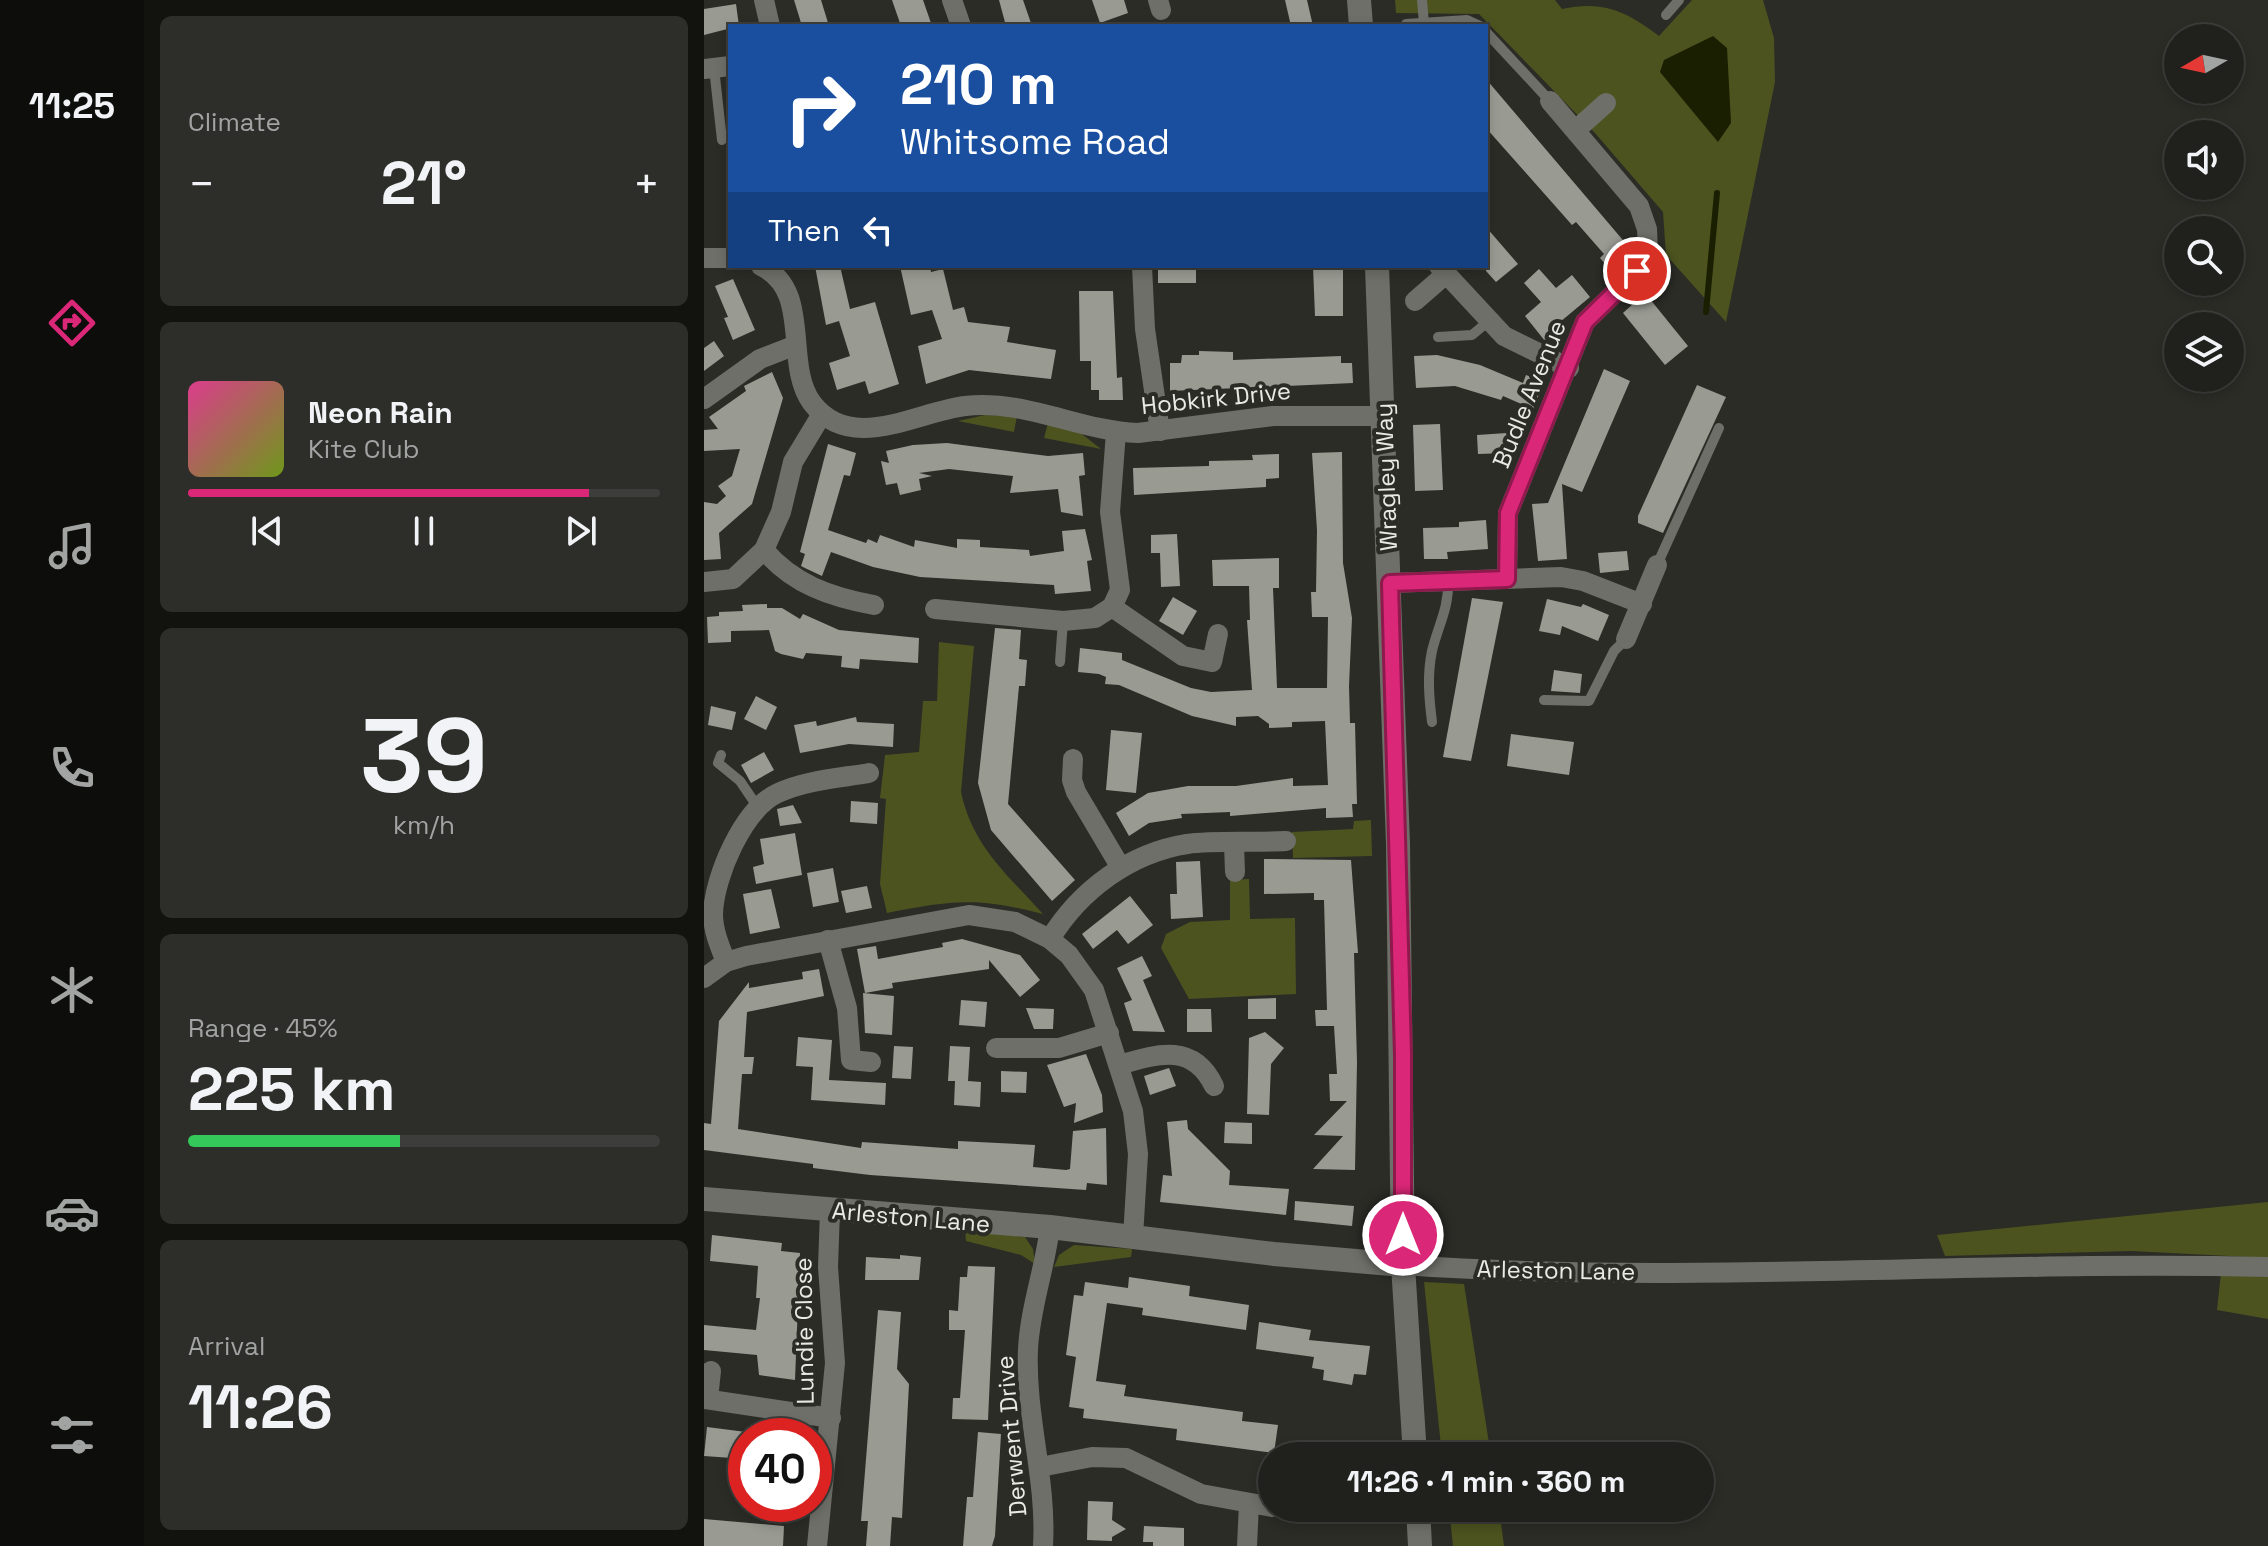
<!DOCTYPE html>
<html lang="en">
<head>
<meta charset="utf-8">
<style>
	body { margin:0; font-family:"Space Grotesk",sans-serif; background:#2d2e29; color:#f1f3f6; height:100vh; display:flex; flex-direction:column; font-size:30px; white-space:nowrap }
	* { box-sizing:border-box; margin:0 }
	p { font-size:26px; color:#a2a3a3 }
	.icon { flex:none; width:44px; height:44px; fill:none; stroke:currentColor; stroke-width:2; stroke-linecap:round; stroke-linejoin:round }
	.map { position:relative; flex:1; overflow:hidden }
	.panel { display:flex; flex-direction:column; gap:16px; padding:16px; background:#12120f; width:560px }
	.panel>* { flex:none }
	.banner { position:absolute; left:24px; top:24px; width:760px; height:244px; border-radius:0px; box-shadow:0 4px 12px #0003,0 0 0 2px #3d3e3b; background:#1a4fa0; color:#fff; overflow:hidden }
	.needle { width:52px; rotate:261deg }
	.fabs { position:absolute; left:1460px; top:24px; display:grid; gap:16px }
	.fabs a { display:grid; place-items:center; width:80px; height:80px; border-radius:50%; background:#20211c; box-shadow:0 4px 12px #0003,0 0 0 2px #3d3e3b; font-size:40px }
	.speed { position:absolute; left:24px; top:1418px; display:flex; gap:16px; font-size:40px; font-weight:700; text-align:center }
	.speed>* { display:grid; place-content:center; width:104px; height:104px; border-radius:50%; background:#20211c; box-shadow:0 4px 12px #0003,0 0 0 2px #3d3e3b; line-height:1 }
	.speed .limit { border:12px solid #d22; background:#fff; color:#111 }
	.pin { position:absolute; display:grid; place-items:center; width:68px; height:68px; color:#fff; margin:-34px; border:4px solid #fff; border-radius:50%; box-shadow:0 2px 8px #0007 }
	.me { position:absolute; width:88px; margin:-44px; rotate:0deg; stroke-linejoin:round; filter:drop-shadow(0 0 6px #0008) }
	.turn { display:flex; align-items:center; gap:28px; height:168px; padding:0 40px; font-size:36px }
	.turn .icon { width:104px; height:104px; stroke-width:2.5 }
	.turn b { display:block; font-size:56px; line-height:68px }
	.then { display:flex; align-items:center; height:76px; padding:0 40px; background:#0003; gap:16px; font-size:30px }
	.big { font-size:60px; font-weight:700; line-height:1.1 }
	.panel .card { flex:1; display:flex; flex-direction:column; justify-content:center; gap:12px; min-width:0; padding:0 28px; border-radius:12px; background:#2d2e29 }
	.panel .dial { align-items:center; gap:0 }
	.dial b { font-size:104px; line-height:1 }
	.song { display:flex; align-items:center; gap:24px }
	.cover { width:96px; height:96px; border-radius:12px; background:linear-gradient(135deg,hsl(330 70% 55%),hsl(80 70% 35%)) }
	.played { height:8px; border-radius:4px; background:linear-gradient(90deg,#db2777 85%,#3d3e3b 85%) }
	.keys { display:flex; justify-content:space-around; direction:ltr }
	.heat { display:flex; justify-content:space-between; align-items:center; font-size:44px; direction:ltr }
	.charge { height:12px; border-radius:6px; background:linear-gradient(90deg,#34c759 45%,#3d3e3b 0) }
	.trip { position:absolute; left:554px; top:1442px; width:456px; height:80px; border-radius:40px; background:#20211c; box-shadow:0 4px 12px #0003,0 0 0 2px #3d3e3b; font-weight:700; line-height:80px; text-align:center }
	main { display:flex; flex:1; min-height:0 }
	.tab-bar { display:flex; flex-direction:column; width:144px; justify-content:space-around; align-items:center; background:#0d0d0b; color:#a2a3a3 }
	.tab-bar .icon { width:56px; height:56px }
	.tab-bar .active { color:#db2777 }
	.tab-bar b { font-size:36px; color:#f1f3f6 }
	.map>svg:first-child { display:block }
	.green { fill:#4c531f }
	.water { fill:#1b1f01 }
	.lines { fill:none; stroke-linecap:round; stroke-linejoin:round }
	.stream { stroke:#1b1f01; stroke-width:6 }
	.building { fill:#999b93 }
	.lane { stroke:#6e6f68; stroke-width:10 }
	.street { stroke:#6e6f68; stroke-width:20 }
	.secondary { stroke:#6e6f68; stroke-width:24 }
	.route-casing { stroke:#8e194d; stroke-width:20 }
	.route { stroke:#db2777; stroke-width:14 }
	.labels { text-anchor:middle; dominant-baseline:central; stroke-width:8; stroke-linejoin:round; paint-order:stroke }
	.street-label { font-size:24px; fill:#e9eae5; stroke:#2b2c26 }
</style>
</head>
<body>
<main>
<nav class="tab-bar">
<b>11:25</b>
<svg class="icon active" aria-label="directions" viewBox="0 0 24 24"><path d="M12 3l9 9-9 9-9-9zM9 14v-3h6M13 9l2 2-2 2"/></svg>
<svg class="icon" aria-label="music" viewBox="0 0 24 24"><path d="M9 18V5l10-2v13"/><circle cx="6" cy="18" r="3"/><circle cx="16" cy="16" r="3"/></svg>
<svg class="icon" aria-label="phone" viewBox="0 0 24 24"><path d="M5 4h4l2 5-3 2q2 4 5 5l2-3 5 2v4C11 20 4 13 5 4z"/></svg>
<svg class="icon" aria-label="climate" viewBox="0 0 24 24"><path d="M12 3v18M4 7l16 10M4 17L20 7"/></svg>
<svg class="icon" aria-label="car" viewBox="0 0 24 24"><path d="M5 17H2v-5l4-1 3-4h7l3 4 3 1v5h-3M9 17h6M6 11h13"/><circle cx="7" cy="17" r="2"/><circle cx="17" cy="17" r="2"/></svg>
<svg class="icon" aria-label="filters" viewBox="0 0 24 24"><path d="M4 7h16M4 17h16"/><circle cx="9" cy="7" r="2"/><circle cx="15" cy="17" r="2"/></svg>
</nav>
<section class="panel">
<div class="card"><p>Climate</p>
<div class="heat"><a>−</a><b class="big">21°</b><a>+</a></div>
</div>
<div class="card">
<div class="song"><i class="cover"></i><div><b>Neon Rain</b><p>Kite Club</p></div></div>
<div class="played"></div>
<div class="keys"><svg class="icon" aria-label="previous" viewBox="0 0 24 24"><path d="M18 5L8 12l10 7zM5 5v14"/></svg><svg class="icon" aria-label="pause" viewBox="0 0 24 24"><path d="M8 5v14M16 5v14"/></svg><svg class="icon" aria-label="next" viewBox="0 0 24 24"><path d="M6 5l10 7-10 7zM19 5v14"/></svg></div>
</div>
<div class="card dial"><b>39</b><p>km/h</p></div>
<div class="card"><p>Range · 45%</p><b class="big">225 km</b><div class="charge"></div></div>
<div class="card"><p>Arrival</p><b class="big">11:26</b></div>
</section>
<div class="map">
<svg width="1564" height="1546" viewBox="0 0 1564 1546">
	<rect width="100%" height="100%" fill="#2b2c26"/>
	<g class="green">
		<path d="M691,0H851L858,9C900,0 923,12 955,36L988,0H1059L1070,38L1071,82L1022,322L962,255L959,212L891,133L775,14L692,13Z"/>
		<polygon points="281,415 313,416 310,432 254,421"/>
		<polygon points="344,423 374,431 397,449 340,438"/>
		<path d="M235,642L270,646L257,792C269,847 303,874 339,914C274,897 248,900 183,913L176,884L182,799L176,798L181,755L215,752L219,701H233Z"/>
		<polygon points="667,820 668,856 589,858 588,832 649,829 650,821"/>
		<polygon points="545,879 546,919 591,918 592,994 485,999 457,948 462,934 486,922 526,920 526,880"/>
		<polygon points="1564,1202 1564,1258 1427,1251 1241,1256 1233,1235"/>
		<polygon points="261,1230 321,1237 329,1249 331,1264 317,1255 262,1241"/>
		<polygon points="370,1245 428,1249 427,1257 350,1267 355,1255"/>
		<polygon points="1517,1273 1564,1277 1564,1319 1513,1310"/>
		<polygon points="720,1282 760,1284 787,1456 738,1456"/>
		<polygon points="745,1508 795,1508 800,1546 749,1546"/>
	</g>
	<polygon class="water" points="1009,36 1023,48 1027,123 1014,142 956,72 960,60"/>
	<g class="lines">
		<polyline class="stream" points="1002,312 1013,193"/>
	</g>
	<g class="building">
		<polygon points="90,0 117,0 125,26 98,26"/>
		<polygon points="188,0 219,0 228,26 197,26"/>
		<polygon points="295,0 319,0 328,26 302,26"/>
		<polygon points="388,0 420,0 424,13 396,23"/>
		<polygon points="581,0 603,0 609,26 587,26"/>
		<polygon points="32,4 35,26 0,35 0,9"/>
		<polygon points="782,79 929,252 909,273 896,258 900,254 872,222 868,225 782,128"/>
		<polygon points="782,227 814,264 792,282 782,271"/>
		<polygon points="111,266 136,266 146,309 171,302 195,384 165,394 161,381 133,390 125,363 146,356 135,321 122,325"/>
		<polygon points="196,266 226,266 227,272 239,269 249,310 260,307 264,322 306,327 303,342 352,350 347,379 265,370 222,384 214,346 238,339 228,310 207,315"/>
		<rect x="454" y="266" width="38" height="17"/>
		<polygon points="609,266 639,266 639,316 611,316"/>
		<polygon points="835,269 852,288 868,275 886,297 856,322 859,325 841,341 821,316 837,302 820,283"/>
		<polygon points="29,279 51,330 29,340 20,318 24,317 11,286"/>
		<polygon points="375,291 409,291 413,378 418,377 419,400 395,400 395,390 387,390 387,361 376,361"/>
		<polygon points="941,293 984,346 961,365 919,313"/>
		<polygon points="10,341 20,356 0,371 0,348"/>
		<polygon points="495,351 529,352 529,360 637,356 637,363 648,363 649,383 466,391 466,363 477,363 478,355 495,355"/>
		<polygon points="733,355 776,365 819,383 822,375 840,382 829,409 799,396 797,400 751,386 712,388 710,356"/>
		<polygon points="900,369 926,381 878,492 858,484 863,559 834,561 828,504 844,503"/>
		<polygon points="68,372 79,398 48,504 15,533 17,559 0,560 0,502 13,504 22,496 14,486 28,476 36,449 0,451 0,430 14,429 5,417 42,391 40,386"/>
		<polygon points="993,385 1022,397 959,533 934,523 934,516"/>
		<polygon points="736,424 739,490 711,491 709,425"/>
		<polygon points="803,433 804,453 774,454 773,435"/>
		<polygon points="243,443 344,456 379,453 381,475 375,476 379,516 357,512 354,489 306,493 309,476 245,469 215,473 228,476 215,479 217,490 196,495 193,483 182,485 177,461 185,463 182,451 209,445"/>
		<polygon points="124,444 152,453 146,476 140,475 124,530 162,543 164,539 173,543 176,535 210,547 211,540 253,548 253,539 276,540 276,547 325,550 326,556 360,551 358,531 381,529 388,560 383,561 387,591 351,594 350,585 216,577 169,567 127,552 118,576 103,569 97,566 101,554 96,552"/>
		<polygon points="638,452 639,563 648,618 645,686 646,723 651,723 653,804 648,804 649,817 622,818 622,808 526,816 526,812 477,814 478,818 445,823 425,836 412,813 444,793 484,786 532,786 589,778 589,786 624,785 621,721 588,722 588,727 565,728 565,724 554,716 532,717 532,726 488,716 415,685 401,684 402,677 395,674 374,672 376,648 393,650 418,653 418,660 487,688 507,692 548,690 543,620 546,620 545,586 509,586 508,560 575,558 575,588 569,588 573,688 623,688 624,617 608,617 607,592 612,592 613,530 608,453"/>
		<polygon points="575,454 575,478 562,479 562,487 430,495 429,468 505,466 505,461 549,460 548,455"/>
		<polygon points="782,520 784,549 743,552 744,559 720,559 719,528 755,527 755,522"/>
		<polygon points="473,534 476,586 457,587 456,553 447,553 447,535"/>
		<polygon points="923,551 925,570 896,573 894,553"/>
		<polygon points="469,597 493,611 479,635 455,621"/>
		<polygon points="768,598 799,602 767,761 739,757"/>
		<polygon points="843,599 877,607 879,604 905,615 894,641 858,626 856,635 835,631"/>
		<polygon points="63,604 63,608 78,608 96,619 99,614 135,630 215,638 214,663 156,659 155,669 137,667 138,656 102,653 99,659 77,654 71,651 65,630 27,631 27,642 4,643 3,617 15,616 15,612 39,611 38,605"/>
		<polygon points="291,628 317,630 315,659 323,660 321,686 315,686 304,804 371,880 348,901 287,830 274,783"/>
		<polygon points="850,670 878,674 876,693 847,691"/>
		<polygon points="52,696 73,707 62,730 40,719"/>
		<polygon points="7,706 32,712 28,730 4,725"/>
		<polygon points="152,717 153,722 190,724 189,747 145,744 96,753 90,725 112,721 113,726"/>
		<polygon points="407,730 438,733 432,793 402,790"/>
		<polygon points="807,734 870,742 865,775 803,766"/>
		<polygon points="60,752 70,770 47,783 37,765"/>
		<polygon points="147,801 174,803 173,824 146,822"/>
		<polygon points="89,805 98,823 76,826 73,809"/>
		<polygon points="91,833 98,875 52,884 49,867 60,864 56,839"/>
		<polygon points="560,859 647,860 654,953 650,953 653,1062 651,1170 609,1169 639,1136 610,1135 643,1101 626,1101 625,1074 633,1074 630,1026 612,1026 611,1010 623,1010 620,900 610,900 610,893 560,894"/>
		<polygon points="496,861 499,917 467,919 466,894 473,894 472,862"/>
		<polygon points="129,868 135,902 109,907 103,873"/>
		<polygon points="163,886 168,908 142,913 137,891"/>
		<polygon points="67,889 76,928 46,934 39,894"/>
		<polygon points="426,896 449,925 424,944 413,930 389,949 378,934"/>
		<polygon points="258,939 316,955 336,980 316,997 285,960 285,969 188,983 189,988 161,993 153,949 172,946 174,959 239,947 238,943"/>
		<polygon points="438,956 448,976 439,980 461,1032 429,1031 420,1003 428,1000 413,968"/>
		<polygon points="115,969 120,996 43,1012 40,1057 50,1057 48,1074 38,1074 34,1129 157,1148 158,1142 254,1149 254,1141 331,1145 329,1167 362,1170 366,1169 369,1131 402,1128 403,1185 383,1183 382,1190 166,1175 109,1168 109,1164 0,1150 0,1123 7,1124 15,1021 45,982 45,988 99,979 98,972"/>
		<polygon points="159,993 190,996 188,1035 161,1033"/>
		<polygon points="572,998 572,1019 544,1019 544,999"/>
		<polygon points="257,1000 283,1002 281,1027 255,1025"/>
		<polygon points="322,1008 350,1009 349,1029 330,1029"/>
		<polygon points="483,1009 507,1009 508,1032 483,1032"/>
		<polygon points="561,1032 580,1048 567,1064 565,1115 543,1114 545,1038"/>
		<polygon points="94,1037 128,1040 125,1080 182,1083 181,1105 107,1100 109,1067 92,1066"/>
		<polygon points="190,1046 209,1047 207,1079 188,1078"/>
		<polygon points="246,1046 266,1047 264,1081 277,1082 276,1107 250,1105 251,1081 244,1081"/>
		<polygon points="382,1054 398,1095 399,1112 370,1123 372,1103 360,1107 343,1065"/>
		<polygon points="465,1068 472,1086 446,1095 440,1076"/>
		<polygon points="297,1071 323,1072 322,1093 297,1092"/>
		<polygon points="483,1120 484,1129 526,1171 525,1185 585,1189 582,1215 456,1202 459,1175 468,1176 463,1122"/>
		<polygon points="521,1122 548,1123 548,1144 520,1143"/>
		<polygon points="591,1201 650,1206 648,1226 590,1220"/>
		<polygon points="8,1235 78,1243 77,1251 96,1253 91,1380 55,1375 53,1355 0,1350 0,1325 52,1330 56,1298 52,1298 54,1266 6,1261"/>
		<polygon points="196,1255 217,1257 215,1280 161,1280 162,1257 196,1259"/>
		<polygon points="264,1266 291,1267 284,1420 248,1419 249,1398 256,1398 261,1330 245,1330 245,1310 254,1311 256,1277 263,1277"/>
		<polygon points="425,1277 486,1286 485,1296 545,1305 542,1330 438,1315 439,1308 403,1303 392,1381 422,1385 420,1396 539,1412 538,1421 574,1425 570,1453 472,1440 473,1429 379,1418 380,1409 365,1407 372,1357 362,1355 370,1295 379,1296 381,1282 424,1288"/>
		<polygon points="174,1310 197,1312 193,1369 205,1384 198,1518 188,1517 186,1546 162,1546 164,1521 157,1521"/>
		<polygon points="555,1322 607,1330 605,1340 666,1346 662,1375 650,1374 648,1385 619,1380 620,1370 608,1368 610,1357 552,1349"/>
		<polygon points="3,1427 42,1432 42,1459 0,1456"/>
		<polygon points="274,1432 297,1434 291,1536 288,1546 259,1546 263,1497 269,1497"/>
		<polygon points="384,1501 409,1502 408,1520 422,1529 408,1537 408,1541 383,1540"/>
		<polygon points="0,1519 80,1526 79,1546 0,1546"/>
		<polygon points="440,1526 480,1528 480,1546 449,1546 449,1542 439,1542"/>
	</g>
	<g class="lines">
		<g class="lane">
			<polyline points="718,0 720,23"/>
			<polyline points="962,15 975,0"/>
			<polyline points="702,24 763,20 776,26"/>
			<polyline points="782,32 846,101"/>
			<polyline points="10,68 18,140"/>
			<polyline points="734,337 768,335 786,320"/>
			<polyline points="953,565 1015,428"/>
			<polyline points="356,662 359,621"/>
			<polyline points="840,700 885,701 910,651 922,639"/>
			<path d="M728,722C725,698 723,675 728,651C734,626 745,608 744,582"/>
			<polyline points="17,755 14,763 36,781 53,806"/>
			<polyline points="605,1511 666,1515"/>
		</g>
		<g class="street">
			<polyline points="60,0 66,26"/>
			<polyline points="248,0 257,26"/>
			<polyline points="454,0 457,10"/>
			<polyline points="0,69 26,66"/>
			<polyline points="873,129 902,103"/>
			<polyline points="0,258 26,258"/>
			<path d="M57,266C109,290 79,364 108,403C147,454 212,412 261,406C322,399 375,431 434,433L569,416H680"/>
			<polyline points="438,266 441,329 456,431"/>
			<polyline points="735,266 800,336 865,368"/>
			<polyline points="711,301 742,274"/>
			<polyline points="0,399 56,359 92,345"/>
			<path d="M60,550C89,584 126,597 170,605"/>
			<polyline points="803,579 804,513 881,322 933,271 944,251 943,229 935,206 846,101"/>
			<polyline points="0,582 29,579 60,550 77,512 89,462 118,414"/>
			<polyline points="686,583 857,577 879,581 938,604"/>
			<polyline points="408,607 479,656 508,662 514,634"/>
			<polyline points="231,609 359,621 391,618 408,607 416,590 406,512 412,432"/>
			<polyline points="922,639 953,565"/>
			<polyline points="369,759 368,780 372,792 417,868"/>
			<polyline points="530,844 531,872"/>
			<path d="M346,939C376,890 426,853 483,844C512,840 551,843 582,841"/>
			<polyline points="124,940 143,1008 147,1060 167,1062"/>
			<path d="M22,962C16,947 9,931 9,914C10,877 39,809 74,793C102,780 136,778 165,773"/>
			<polyline points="0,978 22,962 42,956 265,915 311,922 346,939 365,955 390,990 429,1111 434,1154 429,1237"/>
			<polyline points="292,1048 355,1048 405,1033"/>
			<path d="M415,1065C453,1054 489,1042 510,1086"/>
			<path d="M699,1265C986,1285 1276,1260 1564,1267"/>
			<polyline points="0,1399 127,1418"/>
			<polyline points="4,1399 7,1371"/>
			<polyline points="336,1467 388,1457 422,1458 497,1494 568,1507"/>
			<polyline points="580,1508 605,1511"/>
			<polyline points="113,1546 131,1363 124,1267 126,1210"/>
			<path d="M339,1546C343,1480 321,1415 324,1349C326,1308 341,1268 346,1227"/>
			<polyline points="543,1546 545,1504"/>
		</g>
		<g class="secondary">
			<polyline points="655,0 657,26"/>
			<polyline points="673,266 694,844 699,1265 711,1456"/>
			<polyline points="0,1199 346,1227 570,1254 699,1265"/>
			<polyline points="714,1508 716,1546"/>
		</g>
	</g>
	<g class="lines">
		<defs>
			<polyline id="route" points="699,1235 699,1055 686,583 803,579 804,513 881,322 933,271"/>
		</defs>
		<use href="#route" class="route-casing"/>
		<use href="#route" class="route"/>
	</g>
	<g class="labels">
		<g class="street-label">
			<text transform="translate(825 394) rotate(-68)">Budle Avenue</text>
			<text transform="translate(512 398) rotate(-6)">Hobkirk Drive</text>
			<text transform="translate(682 477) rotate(-92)">Wragley Way</text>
			<text transform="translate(207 1217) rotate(5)">Arleston Lane</text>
			<text transform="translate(852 1270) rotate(1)">Arleston Lane</text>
			<text transform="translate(100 1331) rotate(-91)">Lundie Close</text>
			<text transform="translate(307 1436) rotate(-95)">Derwent Drive</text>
		</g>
	</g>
</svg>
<div class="fabs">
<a><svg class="needle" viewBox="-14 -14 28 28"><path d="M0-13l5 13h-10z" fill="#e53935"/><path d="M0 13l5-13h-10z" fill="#a2a3a3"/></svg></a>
<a><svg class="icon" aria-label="sound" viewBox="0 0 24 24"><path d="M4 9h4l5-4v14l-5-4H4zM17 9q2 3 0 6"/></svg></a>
<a><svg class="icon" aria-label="search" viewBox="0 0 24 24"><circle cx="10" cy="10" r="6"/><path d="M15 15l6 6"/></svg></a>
<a><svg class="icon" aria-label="layers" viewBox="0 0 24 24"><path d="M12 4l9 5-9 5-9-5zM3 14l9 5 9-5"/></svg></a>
</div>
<div class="speed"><div class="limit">40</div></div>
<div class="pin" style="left:933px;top:271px;background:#d93025"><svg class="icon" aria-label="arrive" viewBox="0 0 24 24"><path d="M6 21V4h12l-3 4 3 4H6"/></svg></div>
<svg class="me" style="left:699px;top:1235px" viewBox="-20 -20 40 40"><circle r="17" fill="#db2777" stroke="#fff" stroke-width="3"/><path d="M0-11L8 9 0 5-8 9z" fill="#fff"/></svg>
<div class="trip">11:26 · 1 min · 360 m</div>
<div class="banner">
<div class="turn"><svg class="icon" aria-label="right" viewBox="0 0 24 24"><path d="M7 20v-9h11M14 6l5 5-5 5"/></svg><div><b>210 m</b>Whitsome Road</div></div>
<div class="then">Then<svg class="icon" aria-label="left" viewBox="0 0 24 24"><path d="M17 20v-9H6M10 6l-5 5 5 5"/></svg></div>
</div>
</div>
</main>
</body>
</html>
